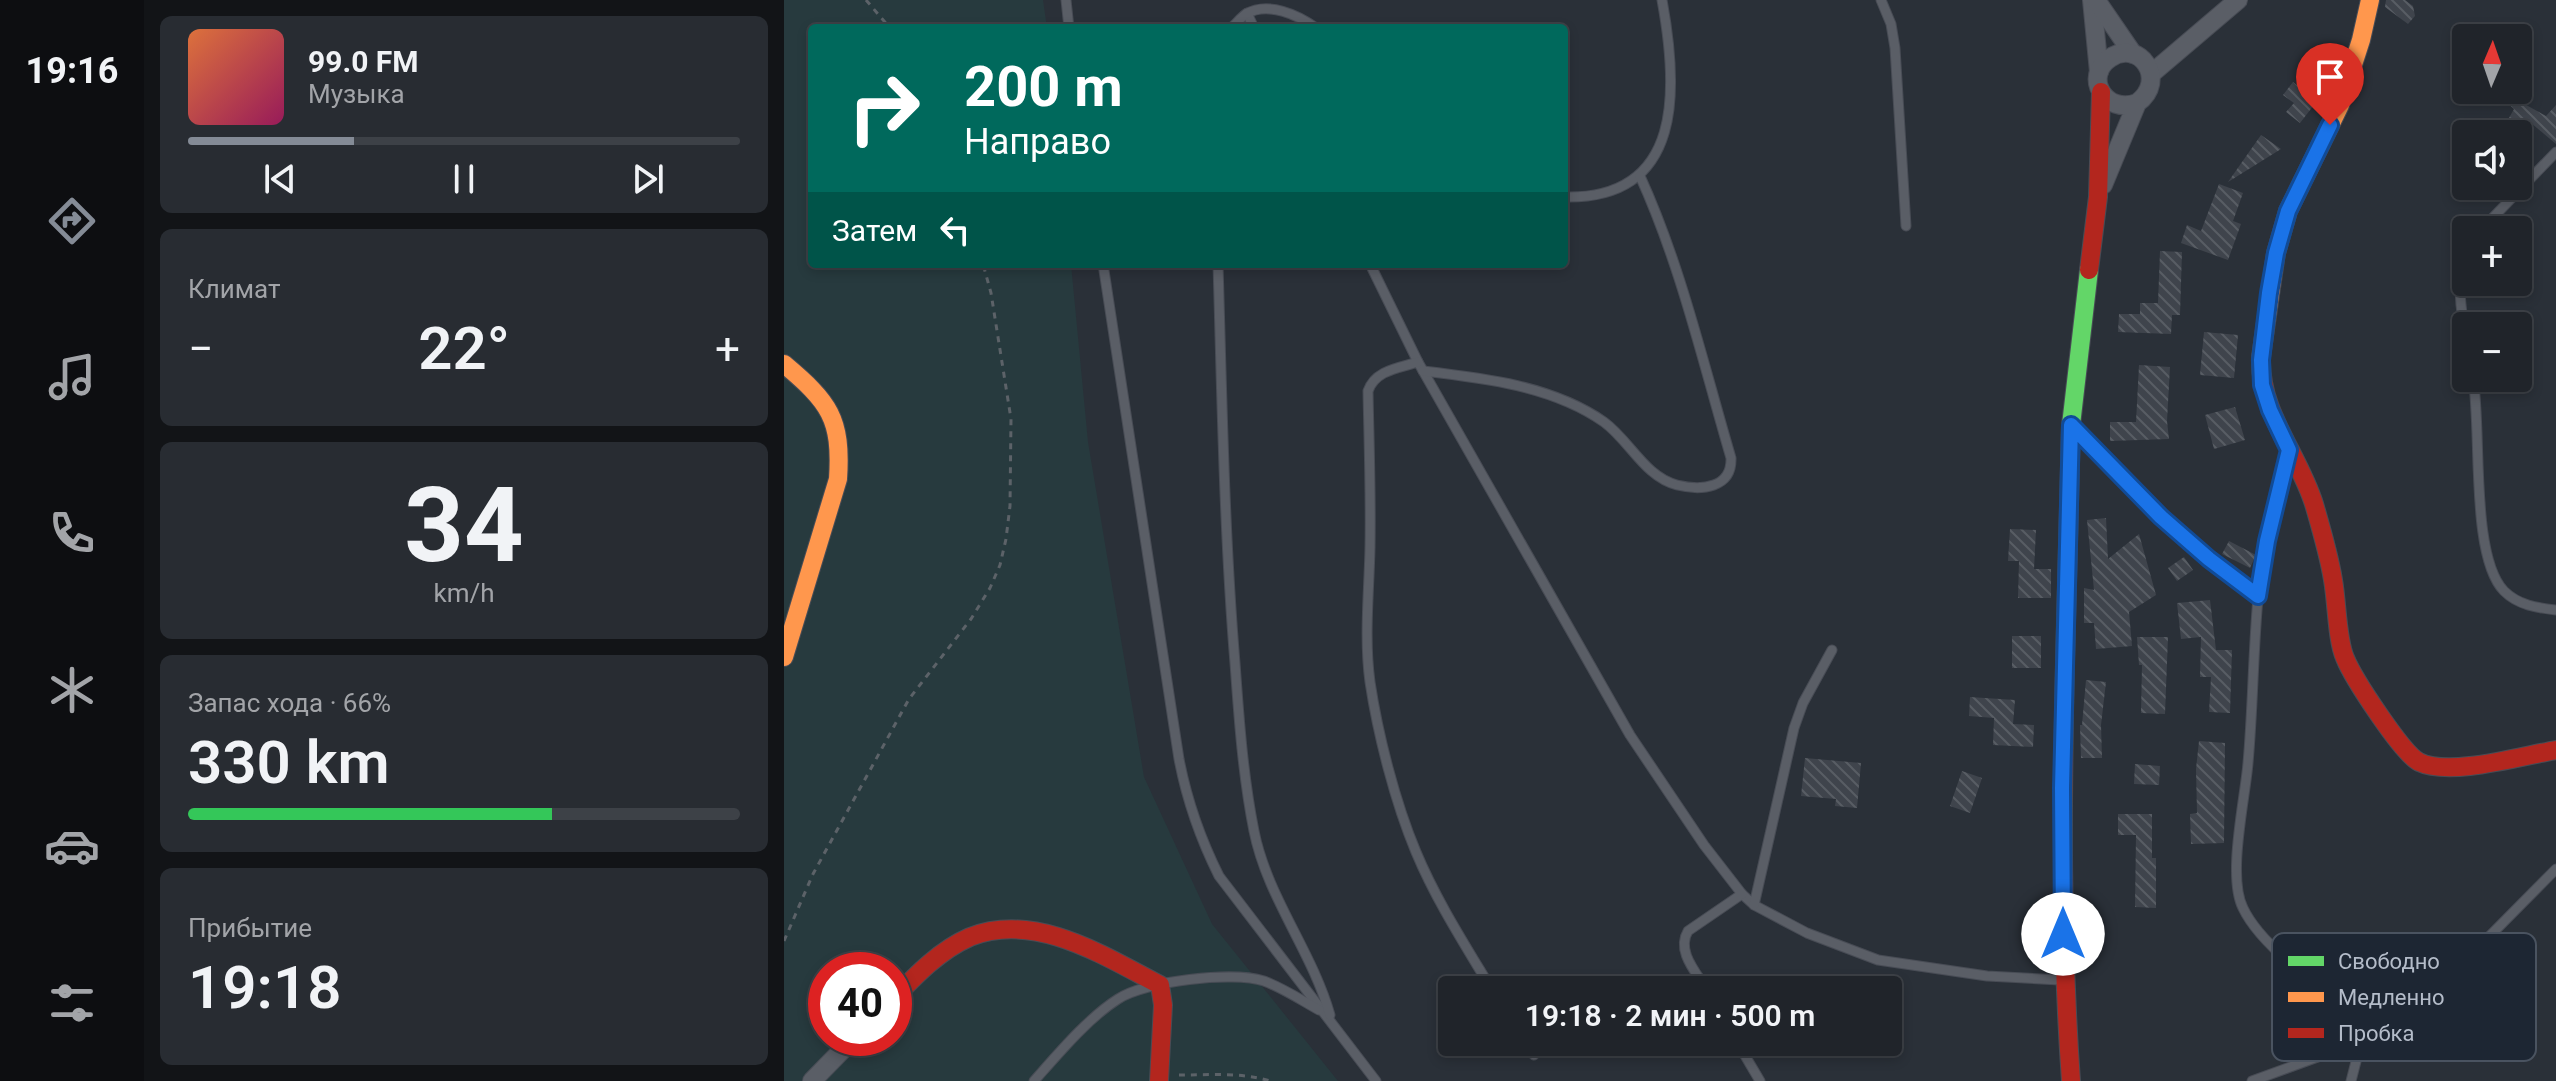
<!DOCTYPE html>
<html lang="ru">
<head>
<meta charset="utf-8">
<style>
	body { margin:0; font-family:Roboto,sans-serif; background:#282c32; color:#f1f3f6; height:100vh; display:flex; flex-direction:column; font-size:30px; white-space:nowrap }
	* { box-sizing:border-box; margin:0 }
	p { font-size:26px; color:#a2a4a8 }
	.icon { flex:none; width:44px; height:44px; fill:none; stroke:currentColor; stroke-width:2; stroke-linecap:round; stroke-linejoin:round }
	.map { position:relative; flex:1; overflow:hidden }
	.sheet { display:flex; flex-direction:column; gap:16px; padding:16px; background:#121417; width:640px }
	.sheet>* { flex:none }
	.banner { position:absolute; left:24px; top:24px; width:760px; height:244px; border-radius:8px; box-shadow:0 4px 12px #0003,0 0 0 2px #3d4147; background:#00695c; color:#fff; overflow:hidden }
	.needle { width:52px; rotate:2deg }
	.tools { position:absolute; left:1668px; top:24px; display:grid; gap:16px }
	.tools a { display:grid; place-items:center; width:80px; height:80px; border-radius:8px; background:#20242a; box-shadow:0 4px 12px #0003,0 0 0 2px #3d4147; font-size:40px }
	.speed { position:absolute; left:24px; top:952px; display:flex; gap:16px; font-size:40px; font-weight:700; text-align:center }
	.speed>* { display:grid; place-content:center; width:104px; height:104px; border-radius:50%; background:#20242a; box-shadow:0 4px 12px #0003,0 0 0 2px #3d4147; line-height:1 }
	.speed .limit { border:12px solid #d22; background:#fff; color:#111 }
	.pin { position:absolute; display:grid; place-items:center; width:68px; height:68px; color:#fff; margin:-82px -34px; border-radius:50% 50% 50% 0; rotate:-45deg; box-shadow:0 0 8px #0007 }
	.pin .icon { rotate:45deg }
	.me { position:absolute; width:88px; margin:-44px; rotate:0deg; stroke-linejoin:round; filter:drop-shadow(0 0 6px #0008) }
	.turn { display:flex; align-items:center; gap:28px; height:168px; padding:0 24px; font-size:36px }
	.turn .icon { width:104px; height:104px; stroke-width:2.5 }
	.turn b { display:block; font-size:56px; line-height:68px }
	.then { display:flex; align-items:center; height:76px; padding:0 24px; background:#0003; gap:16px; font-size:30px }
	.big { font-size:60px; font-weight:600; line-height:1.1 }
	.sheet .tile { flex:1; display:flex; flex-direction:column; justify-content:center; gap:12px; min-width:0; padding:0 28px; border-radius:12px; background:#282c32 }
	.sheet .dial { align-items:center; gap:0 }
	.dial b { font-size:104px; line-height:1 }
	.song { display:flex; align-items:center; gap:24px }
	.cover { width:96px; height:96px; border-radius:12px; background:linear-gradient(135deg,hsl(20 70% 55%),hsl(330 70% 35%)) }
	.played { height:8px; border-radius:4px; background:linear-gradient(90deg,#848b96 30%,#3d4147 30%) }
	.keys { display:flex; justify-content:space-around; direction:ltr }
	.heat { display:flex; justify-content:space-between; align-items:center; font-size:44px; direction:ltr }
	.charge { height:12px; border-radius:6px; background:linear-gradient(90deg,#34c759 66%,#3d4147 0) }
	.trip { position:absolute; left:654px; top:976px; width:464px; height:80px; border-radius:8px; background:#20242a; box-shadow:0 4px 12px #0003,0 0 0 2px #3d4147; font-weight:600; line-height:80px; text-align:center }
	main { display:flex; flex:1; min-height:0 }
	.tab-bar { display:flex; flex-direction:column; width:144px; justify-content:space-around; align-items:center; background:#0d0e11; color:#a2a4a8 }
	.tab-bar .icon { width:56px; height:56px }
	.tab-bar .on { color:#848b96 }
	.tab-bar b { font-size:36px; color:#f1f3f6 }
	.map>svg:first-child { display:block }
	.green { fill:#273a3e; fill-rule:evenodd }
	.building { fill:url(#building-back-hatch) }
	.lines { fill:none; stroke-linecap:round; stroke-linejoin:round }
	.lane-casing { stroke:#484c55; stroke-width:11 }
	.street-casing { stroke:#484c55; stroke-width:20 }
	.fast-casing { stroke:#484c55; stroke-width:20 }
	.slow-casing { stroke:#484c55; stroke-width:20 }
	.jam-casing { stroke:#484c55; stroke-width:20 }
	.path { stroke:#5c6268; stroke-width:3; stroke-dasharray:6 6; stroke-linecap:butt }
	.lane { stroke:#5a5e66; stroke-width:9 }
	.street { stroke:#5a5e66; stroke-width:18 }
	.fast { stroke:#63d668; stroke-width:18 }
	.slow { stroke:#ff974d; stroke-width:18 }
	.jam { stroke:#b3261e; stroke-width:18 }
	.route-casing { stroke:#114b97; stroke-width:20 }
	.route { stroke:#1a73e8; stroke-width:14 }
	.key { fill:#1d2633; stroke:#4a5360; stroke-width:2 }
	.key-label { font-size:22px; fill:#b4bcc9 }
</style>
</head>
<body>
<main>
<nav class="tab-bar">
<b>19:16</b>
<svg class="icon on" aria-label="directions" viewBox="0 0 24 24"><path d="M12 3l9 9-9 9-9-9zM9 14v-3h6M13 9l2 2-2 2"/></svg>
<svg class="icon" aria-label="music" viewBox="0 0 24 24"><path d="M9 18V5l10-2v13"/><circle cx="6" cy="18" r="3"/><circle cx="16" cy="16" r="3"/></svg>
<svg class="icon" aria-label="phone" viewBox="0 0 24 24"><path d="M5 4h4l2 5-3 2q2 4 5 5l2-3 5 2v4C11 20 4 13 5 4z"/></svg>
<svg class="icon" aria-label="climate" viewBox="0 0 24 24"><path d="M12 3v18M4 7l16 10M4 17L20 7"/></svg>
<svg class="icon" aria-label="car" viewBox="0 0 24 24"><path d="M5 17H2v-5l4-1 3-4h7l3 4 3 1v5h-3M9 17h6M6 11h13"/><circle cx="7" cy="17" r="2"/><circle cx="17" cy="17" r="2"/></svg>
<svg class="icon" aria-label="filters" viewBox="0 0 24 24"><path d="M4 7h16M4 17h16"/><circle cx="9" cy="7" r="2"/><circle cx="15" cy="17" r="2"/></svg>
</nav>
<section class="sheet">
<div class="tile">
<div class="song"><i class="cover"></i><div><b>99.0 FM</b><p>Музыка</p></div></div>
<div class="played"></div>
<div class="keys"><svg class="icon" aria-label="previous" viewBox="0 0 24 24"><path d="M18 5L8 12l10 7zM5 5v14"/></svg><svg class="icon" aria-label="pause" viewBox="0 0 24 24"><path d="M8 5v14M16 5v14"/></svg><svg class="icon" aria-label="next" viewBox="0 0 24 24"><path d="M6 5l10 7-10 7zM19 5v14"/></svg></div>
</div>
<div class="tile"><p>Климат</p>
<div class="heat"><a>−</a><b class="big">22°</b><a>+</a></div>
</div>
<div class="tile dial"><b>34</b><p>km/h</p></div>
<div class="tile"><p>Запас хода · 66%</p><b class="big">330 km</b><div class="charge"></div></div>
<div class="tile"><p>Прибытие</p><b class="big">19:18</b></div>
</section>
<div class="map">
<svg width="1772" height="1081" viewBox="0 0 1772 1081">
	<defs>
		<pattern id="building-back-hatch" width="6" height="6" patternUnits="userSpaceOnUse" patternTransform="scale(2)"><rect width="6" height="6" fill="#3f444c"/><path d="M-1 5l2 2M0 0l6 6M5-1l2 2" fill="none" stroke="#585d64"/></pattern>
	</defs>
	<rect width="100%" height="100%" fill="#2a3038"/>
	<path class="green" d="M0,0H259L263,28H28V264H287L304,442L360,777L428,924L554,1081H0ZM42,970H110V1038H42Z"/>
	<g class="building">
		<polygon points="1602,0 1621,0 1629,6 1631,16 1624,24 1601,7"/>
		<polygon points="1509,82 1533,101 1516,123 1502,112 1510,103 1499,95"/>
		<polygon points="1724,95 1762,116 1772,105 1772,144 1747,123 1741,134 1716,134 1730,109 1720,100"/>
		<polygon points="1477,135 1497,149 1444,182"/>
		<polygon points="1435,184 1459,193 1449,221 1457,224 1444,260 1397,243 1403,225 1417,231"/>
		<polygon points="1376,251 1398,252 1396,315 1388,315 1387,334 1334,332 1335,314 1356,314 1356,303 1374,303"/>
		<polygon points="1420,332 1454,335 1450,378 1416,375"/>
		<polygon points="1355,365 1386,367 1383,421 1385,439 1326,441 1326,422 1352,422"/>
		<polygon points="1451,407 1461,440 1430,449 1421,415"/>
		<polygon points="1322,518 1324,559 1355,534 1372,595 1345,612 1348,646 1312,649 1310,623 1300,623 1300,588 1310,590 1303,520"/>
		<polygon points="1226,529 1252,530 1250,569 1267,569 1267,598 1234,598 1235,561 1224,561"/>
		<polygon points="1445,541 1472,555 1466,568 1438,554"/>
		<polygon points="1400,557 1409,570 1393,581 1384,568"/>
		<polygon points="1426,600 1432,650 1448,650 1446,713 1425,712 1427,677 1416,677 1417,637 1397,639 1393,603"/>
		<rect x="1228" y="636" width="29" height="32"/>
		<polygon points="1353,637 1384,637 1381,714 1357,713 1358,665 1355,665"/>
		<polygon points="1302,680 1322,682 1317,725 1318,758 1297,758 1296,725 1298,725"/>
		<polygon points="1186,697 1231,700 1229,724 1250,725 1249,747 1209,745 1210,718 1185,716"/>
		<polygon points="1415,741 1441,743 1440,843 1407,844 1406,814 1413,813 1412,769"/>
		<polygon points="1021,758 1077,763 1073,808 1051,806 1052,799 1017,796"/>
		<polygon points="1351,764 1376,766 1375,785 1350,784"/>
		<polygon points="1178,771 1198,778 1186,813 1166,806"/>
		<polygon points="1334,814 1368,814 1368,858 1372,858 1372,908 1351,907 1352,835 1334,835"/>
	</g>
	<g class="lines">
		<defs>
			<g id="lane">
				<polyline points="282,0 285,28"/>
				<polyline points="1097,0 1107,24 1111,48 1122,226"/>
				<polyline points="463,13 470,28"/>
				<path d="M447,28C452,24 457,17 462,14C484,1 514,15 532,28"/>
				<path d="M780,197C901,200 894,87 878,0"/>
				<polyline points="1697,230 1772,152"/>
				<path d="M1682,255C1672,281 1677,311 1682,338"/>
				<path d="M319,264L395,759C403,801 416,838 435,876L592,1081"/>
				<path d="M434,264C438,397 440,530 451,663C455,719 459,776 470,831C483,897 528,951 546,1015"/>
				<polyline points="586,264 634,362 846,735 920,845 958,894 970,905 1023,933 1094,960 1203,976 1276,980"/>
				<path d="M634,362C615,368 591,370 584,391C585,443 587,496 586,548C585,593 580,638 586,682C594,735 611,802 632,852C652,900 681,945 708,990"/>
				<path d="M639,371C700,378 769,386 820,422C846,441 861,477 893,485C918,491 948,488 947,458C919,363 897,266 856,176"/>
				<path d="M1689,378C1698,431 1686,556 1720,591C1734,605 1753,608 1772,610"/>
				<polyline points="1294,432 1377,517 1425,559 1474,596"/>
				<path d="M1502,461C1490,505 1478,552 1474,598C1469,653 1469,708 1464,763C1461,800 1443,876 1459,908C1480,953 1558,1002 1599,1033"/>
				<polyline points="970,905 1010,728 1019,703 1048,650"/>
				<path d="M923,990C912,972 892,951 904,931L958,894"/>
				<polyline points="741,1042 750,1055"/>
				<polyline points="953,1042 976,1081"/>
				<path d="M250,1081C274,1054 304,1018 334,999C362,981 448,971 480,981C499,988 517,1000 535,1010"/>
				<polyline points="1468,1081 1599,1033 1672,970 1772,869"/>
				<polyline points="1567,1081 1577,1042"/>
			</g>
			<g id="street">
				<polyline points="1308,0 1315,72"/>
				<polyline points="1312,0 1349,54"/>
				<polyline points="1367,74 1454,0"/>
				<path d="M1319,185L1353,103C1385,80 1355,38 1326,58C1298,77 1322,115 1353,103"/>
				<polyline points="28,1081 70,1038"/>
			</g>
			<polyline id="fast" points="1281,662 1287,425 1305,270"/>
			<g id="slow">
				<polyline points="1477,357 1492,253 1504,211 1556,105 1577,40 1586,0"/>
				<path d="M0,364C45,402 58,418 54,479L0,657"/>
			</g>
			<g id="jam">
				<polyline points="1305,270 1314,197 1317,92"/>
				<path d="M1477,357C1475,412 1514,453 1530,504C1537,528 1545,555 1549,580C1553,602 1553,640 1561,658C1569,678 1618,753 1635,762C1666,777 1737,756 1772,750"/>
				<path d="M1281,662C1278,802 1277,941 1287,1081"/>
				<path d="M110,998C132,975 156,950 186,937C251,911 320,956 376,985L379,1005L375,1081"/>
			</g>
		</defs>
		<use href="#lane" class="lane-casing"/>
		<use href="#street" class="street-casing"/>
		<use href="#fast" class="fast-casing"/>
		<use href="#slow" class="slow-casing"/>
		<use href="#jam" class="jam-casing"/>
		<g class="path">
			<polyline points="82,0 106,28"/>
			<polyline points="0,941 29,874 125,699 187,619 206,588 216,565 222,539 226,506 227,419 207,293 199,264"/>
			<path d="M395,1075C425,1075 457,1072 486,1081"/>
		</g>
		<use href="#lane" class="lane"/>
		<use href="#street" class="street"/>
		<use href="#fast" class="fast"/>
		<use href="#slow" class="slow"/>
		<use href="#jam" class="jam"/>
	</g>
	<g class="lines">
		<defs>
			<polyline id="route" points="1279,934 1278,788 1287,425 1377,517 1425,559 1474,596 1483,541 1505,450 1486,410 1478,385 1477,360 1485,293 1492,253 1504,211 1546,125"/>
		</defs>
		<use href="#route" class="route-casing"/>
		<use href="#route" class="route"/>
	</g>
	<rect x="1488" y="933" width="264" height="128" rx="12" class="key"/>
	<rect x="1504" y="956" width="36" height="10" fill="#63d668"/>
	<rect x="1504" y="992" width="36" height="10" fill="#ff974d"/>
	<rect x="1504" y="1028" width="36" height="10" fill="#b3261e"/>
	<g class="key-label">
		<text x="1554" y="969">Свободно</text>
		<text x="1554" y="1005">Медленно</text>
		<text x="1554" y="1041">Пробка</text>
	</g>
</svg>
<div class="tools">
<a><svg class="needle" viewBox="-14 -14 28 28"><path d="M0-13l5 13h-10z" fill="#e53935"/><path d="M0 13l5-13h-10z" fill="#a2a4a8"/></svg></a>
<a><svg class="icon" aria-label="sound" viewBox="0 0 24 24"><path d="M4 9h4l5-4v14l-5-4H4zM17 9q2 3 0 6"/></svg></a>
<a>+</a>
<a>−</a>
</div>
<div class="speed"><div class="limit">40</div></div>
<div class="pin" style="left:1546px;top:125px;background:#d93025"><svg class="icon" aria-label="arrive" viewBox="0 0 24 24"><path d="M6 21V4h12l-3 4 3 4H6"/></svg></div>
<svg class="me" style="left:1279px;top:934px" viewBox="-20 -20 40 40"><circle r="19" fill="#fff"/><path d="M0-13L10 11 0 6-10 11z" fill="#1a73e8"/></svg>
<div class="trip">19:18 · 2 мин · 500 m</div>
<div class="banner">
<div class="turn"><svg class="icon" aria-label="right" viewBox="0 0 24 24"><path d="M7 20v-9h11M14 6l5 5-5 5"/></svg><div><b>200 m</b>Направо</div></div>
<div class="then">Затем<svg class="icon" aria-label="left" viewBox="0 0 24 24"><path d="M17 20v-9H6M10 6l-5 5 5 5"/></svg></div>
</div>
</div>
</main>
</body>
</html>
